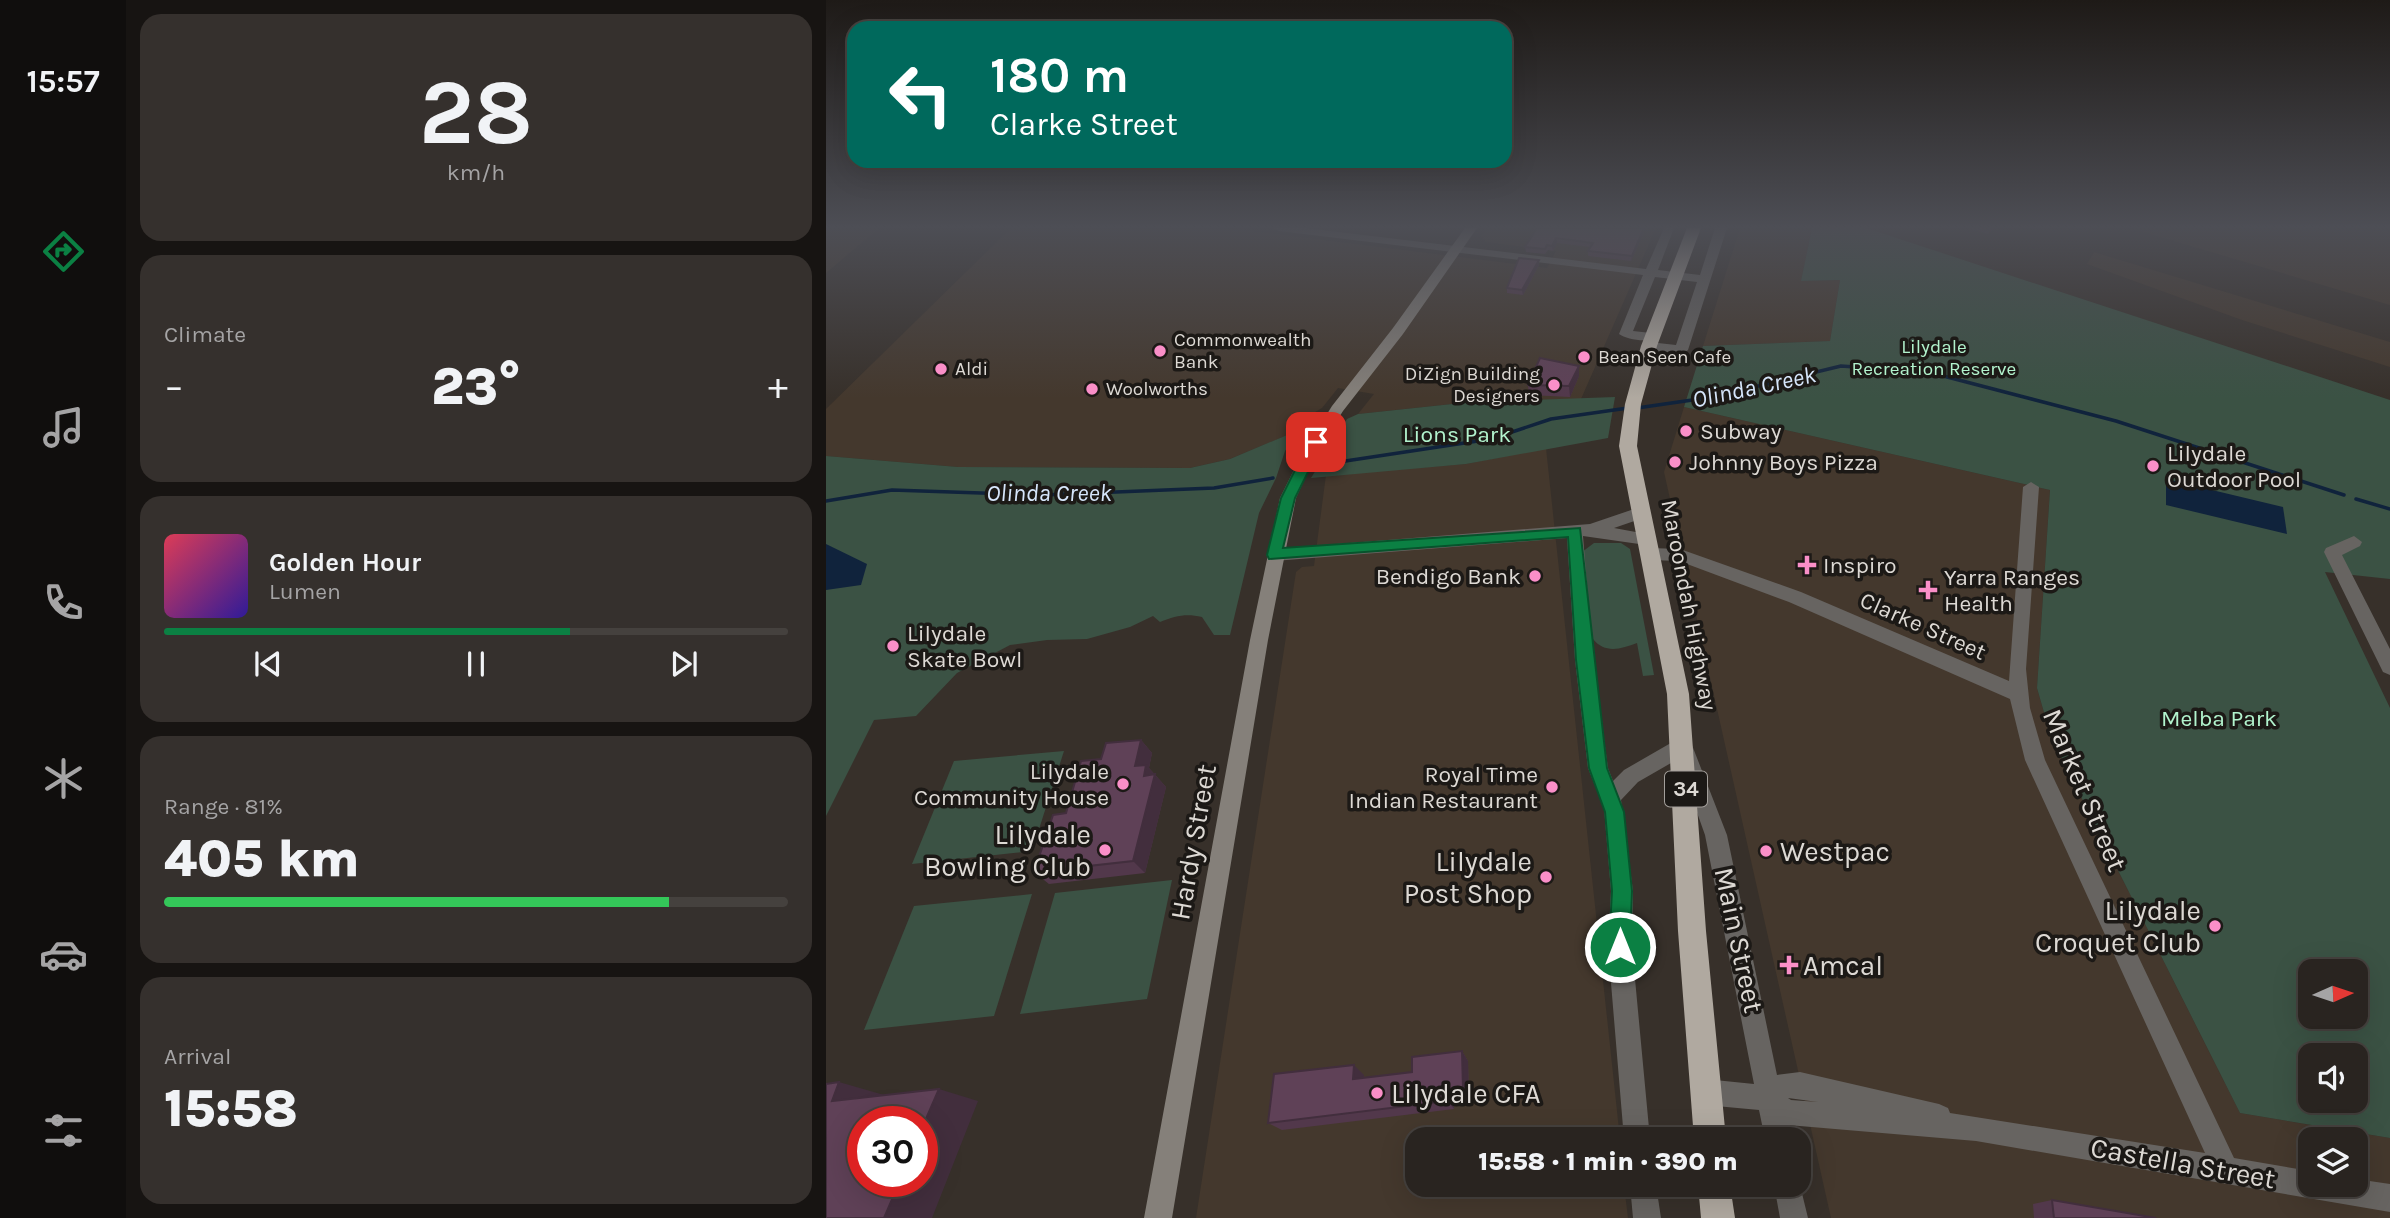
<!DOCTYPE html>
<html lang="en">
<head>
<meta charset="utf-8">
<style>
	body { margin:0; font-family:Karla,sans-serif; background:#35302d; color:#f1f3f6; height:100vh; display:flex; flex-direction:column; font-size:26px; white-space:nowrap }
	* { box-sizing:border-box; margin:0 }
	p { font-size:23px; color:#a5a4a5 }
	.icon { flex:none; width:38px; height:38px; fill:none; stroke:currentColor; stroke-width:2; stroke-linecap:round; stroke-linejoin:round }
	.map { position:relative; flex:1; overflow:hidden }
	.drawer { display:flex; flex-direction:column; gap:14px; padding:14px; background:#171412; width:700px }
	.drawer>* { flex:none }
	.guide { position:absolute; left:21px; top:21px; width:665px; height:147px; border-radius:21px; box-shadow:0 7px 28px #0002,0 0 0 2px #45413e; background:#00695c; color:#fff; overflow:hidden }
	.needle { width:46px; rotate:87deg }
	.buttons { position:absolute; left:1472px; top:959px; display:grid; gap:14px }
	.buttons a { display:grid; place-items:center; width:70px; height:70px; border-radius:14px; background:#292420; box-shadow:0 7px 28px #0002,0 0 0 2px #45413e; font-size:35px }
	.speed { position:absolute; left:21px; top:1106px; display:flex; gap:14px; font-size:35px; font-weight:700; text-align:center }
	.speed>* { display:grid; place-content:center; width:91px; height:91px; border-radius:50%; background:#292420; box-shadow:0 7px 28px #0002,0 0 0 2px #45413e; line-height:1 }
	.speed .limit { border:10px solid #d22; background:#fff; color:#111 }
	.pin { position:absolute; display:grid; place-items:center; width:60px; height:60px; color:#fff; margin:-30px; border-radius:14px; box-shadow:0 4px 10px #0006 }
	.me { position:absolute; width:77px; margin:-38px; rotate:0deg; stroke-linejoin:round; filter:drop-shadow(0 0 5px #0008) }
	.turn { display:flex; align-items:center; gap:24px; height:147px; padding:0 28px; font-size:32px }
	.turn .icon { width:91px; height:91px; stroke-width:2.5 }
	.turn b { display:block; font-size:49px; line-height:60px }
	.big { font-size:52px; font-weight:800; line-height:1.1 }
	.drawer .card { flex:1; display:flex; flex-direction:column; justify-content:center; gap:10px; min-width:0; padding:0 24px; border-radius:21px; background:#35302d }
	.drawer .dial { align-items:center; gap:0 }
	.dial b { font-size:91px; line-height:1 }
	.song { display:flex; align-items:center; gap:21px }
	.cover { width:84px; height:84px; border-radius:10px; background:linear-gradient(135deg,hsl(350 70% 55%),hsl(250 70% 35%)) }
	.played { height:7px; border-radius:4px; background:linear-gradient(90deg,#0b8043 65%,#45413e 65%) }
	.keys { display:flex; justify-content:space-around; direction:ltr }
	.heat { display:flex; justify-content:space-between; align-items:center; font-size:38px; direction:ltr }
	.charge { height:10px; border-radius:5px; background:linear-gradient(90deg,#34c759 81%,#45413e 0) }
	.trip { position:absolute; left:579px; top:1127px; width:406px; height:70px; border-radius:21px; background:#292420; box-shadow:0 7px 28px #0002,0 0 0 2px #45413e; font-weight:800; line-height:70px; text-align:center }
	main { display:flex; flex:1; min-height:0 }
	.tabs { display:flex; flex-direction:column; width:126px; justify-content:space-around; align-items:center; background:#100e0d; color:#a5a4a5 }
	.tabs .icon { width:49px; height:49px }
	.tabs .current { color:#0b8043 }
	.tabs b { font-size:32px; color:#f1f3f6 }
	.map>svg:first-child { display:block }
	.built { fill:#44382d; fill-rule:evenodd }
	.green { fill:#3b5244; fill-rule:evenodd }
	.water { fill:#10233c }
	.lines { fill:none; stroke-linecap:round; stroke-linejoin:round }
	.stream { stroke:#10233c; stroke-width:3.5 }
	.street { fill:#676461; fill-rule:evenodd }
	.secondary { fill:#85807a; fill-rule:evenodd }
	.highway { fill:#b0a9a0; fill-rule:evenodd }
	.wall { fill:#52384b }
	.shaded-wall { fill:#422e3d }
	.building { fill:#5f4157; stroke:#422e3d; stroke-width:2 }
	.route { fill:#0b8043; stroke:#07532c; stroke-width:2 }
	.poi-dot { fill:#fa8fc8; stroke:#1c1916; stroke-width:2.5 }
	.labels { text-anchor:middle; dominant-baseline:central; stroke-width:7; stroke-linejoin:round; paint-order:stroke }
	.far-poi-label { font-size:19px; fill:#ddd9d4; stroke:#1c1916; text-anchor:start }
	.far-park-label { font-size:19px; fill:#b2f3cd; stroke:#1c1916 }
	.shield { fill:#1c1916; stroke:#a39f9b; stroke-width:2 }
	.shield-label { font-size:21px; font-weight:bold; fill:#ddd9d4 }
	.poi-label { font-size:23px; fill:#ddd9d4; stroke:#1c1916; text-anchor:start }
	.park-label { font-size:23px; fill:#b2f3cd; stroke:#1c1916 }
	.street-label { font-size:23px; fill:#ddd9d4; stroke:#1c1916 }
	.water-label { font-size:24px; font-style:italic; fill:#d6e6fb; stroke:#1c1916 }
	.near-street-label { font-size:28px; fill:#ddd9d4; stroke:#1c1916 }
	.near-poi-label { font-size:28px; fill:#ddd9d4; stroke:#1c1916; text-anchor:end }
</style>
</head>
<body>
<main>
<nav class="tabs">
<b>15:57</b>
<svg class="icon current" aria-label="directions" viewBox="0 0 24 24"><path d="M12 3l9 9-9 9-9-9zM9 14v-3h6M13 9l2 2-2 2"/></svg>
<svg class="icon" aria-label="music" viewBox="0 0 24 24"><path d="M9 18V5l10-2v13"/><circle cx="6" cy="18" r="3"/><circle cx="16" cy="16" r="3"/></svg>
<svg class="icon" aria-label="phone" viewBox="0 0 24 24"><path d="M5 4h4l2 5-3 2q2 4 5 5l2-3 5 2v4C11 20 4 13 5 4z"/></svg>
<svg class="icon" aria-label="climate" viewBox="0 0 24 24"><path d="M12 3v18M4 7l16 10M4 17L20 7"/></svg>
<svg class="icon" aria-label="car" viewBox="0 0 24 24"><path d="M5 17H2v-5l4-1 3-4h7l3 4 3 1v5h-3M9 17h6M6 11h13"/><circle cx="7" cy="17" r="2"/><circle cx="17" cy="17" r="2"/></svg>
<svg class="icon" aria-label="filters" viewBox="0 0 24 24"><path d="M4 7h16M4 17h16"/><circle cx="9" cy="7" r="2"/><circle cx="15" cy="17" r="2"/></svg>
</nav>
<section class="drawer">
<div class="card dial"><b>28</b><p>km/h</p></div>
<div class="card"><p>Climate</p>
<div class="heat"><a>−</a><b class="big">23°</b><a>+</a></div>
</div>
<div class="card">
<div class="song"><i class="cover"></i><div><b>Golden Hour</b><p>Lumen</p></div></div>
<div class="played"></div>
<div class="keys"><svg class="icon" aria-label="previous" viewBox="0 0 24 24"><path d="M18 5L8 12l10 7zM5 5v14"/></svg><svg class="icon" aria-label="pause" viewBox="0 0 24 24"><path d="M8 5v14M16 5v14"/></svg><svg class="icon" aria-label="next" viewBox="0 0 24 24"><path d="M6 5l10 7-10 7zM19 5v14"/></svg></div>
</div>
<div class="card"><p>Range · 81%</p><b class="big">405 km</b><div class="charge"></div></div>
<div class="card"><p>Arrival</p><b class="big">15:58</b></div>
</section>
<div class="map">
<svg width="1564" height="1218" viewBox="0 0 1564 1218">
	<rect width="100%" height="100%" fill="#37302a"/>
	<g class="built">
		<polygon points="0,228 53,228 0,273"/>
		<polygon points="185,228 410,229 721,268 730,251 660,242 655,236 661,228 830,228 755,399 645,402 532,414 548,394 512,388 496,408 484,415 469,432 404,459 364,468 132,467 0,456 0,409"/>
		<polygon points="914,228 986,228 975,281 1014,280 1004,341 877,346"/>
		<polygon points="1304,228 1564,228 1564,305 1557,303"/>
		<polygon points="1268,252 1564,342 1564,367 1416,320 1261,264"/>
		<path d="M858,407L1224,490L1211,688L1225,737L1414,1113L1564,1138V1218H1005L838,472ZM1484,1139H1530V1185H1484Z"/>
		<polygon points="720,448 794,1139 592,1139 592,1185 798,1185 802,1218 370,1218 470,572 476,567 488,566 500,475 640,464"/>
	</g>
	<g class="green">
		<path d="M986,228H1040L1564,400V579L1499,572L1564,708V1138L1414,1113L1225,737L1211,688L1224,490L858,407L877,346L1004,341L1014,280L975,281ZM1484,971H1530V1017H1484ZM1484,1055H1530V1101H1484Z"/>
		<polygon points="789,397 782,438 640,464 485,478 521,419 532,414 645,402"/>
		<path d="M473,430L459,451L450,478L433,513L404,635H388L376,617C360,613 349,616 334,622L327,616L304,627L261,639L221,640L184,645L131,673L90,716L48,720L0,816V456L132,467L364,468L404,459Z"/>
		<path d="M768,543H795L804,549L828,675L817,676L811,643C795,649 779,654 767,639L756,552Z"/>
		<polygon points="238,751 206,851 86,864 128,761"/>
		<polygon points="346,880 321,999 194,1014 229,893"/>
		<polygon points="206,894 168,1016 38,1030 88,906"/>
	</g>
	<g class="water">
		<polygon points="1340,479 1457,507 1461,534 1340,505"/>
		<polygon points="0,544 41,564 35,585 0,590"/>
	</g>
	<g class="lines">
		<g class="stream">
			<polyline points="811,408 887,397 1015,366 1102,372 1290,421 1518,495"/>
			<polyline points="493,465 665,439 725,419 802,408"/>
			<polyline points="1530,499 1564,509"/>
			<polyline points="0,501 66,490 217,495 388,488 447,478"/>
		</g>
		<g class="street">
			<path d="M447,228H479L820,269L838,228H848L832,270L874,275L889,228H901L862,350C853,357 825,353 816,346L823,342L850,345L871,282L829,277L807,331L825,333L832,337C823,343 801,340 793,334L817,275L453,231Z"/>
			<path d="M1205,482L1213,487L1200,669L1204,708L1219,760L1408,1158L1484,1171V1185H1530V1179L1564,1184V1212L1150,1141L962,1125L965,1139H939L933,1110L879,1105L870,1101L866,1092L870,1083L879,1079L928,1084L879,835L852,759L812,782L795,800L807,891L806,947L824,1139H798L782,947L785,891L778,808L762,768L749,660L741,538L448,561L440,555L448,549L764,524L814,507L820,509L822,513L820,517L788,528L826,535L828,539L826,543L820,545L757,536L767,660L782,768L787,781L798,770L850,740L857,737L864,740L901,835L951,1075L974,1072L1113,1104L1122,1108L1124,1113L1379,1153L1199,760L1184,699L963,602L853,561L824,560L816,554L824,548L854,549L975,592L1183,681L1197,487ZM962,1098L992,1102L965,1100Z"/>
			<polygon points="1528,536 1536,542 1534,546 1516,555 1564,649 1564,675 1557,672 1498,552 1500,548"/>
			<polygon points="973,1181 982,1218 954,1218 948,1185 973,1185"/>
			<polygon points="804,1185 830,1185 835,1218 807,1218"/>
		</g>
		<polygon class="secondary" points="639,228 651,228 577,334 517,411 490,454 470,498 442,640 346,1218 318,1218 424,640 454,498 476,454 506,406 567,328"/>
		<g class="highway">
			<polygon points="861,228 875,228 831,346 815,404 811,446 863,694 880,931 900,1139 868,1139 852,931 841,694 793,446 799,404 815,346"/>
			<polygon points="872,1185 904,1185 909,1218 875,1218"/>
		</g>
	</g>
	<g class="wall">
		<polygon points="711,228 820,228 805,261 762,256 762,251 764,247 731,243 727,251 722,250 719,254 700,252 699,247"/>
		<polygon points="1143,228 1167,228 1162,234 1143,229"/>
		<polygon points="713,260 713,265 697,295 681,293 681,288"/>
		<polygon points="753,366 753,376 744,397 703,395 702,385"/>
		<polygon points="315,740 326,753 323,768 340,787 319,873 223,884 208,872 240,813 275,759"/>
		<polygon points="636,1051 642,1061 643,1097 628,1100 628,1109 456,1130 442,1123 538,1075 537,1078 586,1072"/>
		<polygon points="1226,1200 1330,1218 1208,1218 1207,1204"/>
	</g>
	<g class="shaded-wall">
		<polygon points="818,228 820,228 805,261 806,256"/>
		<polygon points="730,238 731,243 727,251 726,246"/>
		<polygon points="713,260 713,265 697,295 696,290"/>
		<polygon points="753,366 753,376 744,397 743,386"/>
		<polygon points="315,740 326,753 323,768 340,787 319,873 307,861 309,766"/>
		<polygon points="636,1051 642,1061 643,1097 637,1089"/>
		<polygon points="528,1065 538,1075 537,1088 527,1079"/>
		<polygon points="13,1082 58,1095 6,1101"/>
		<polygon points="113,1089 152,1101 106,1218 58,1218 74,1181 96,1181 96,1128"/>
		<polygon points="621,1091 628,1100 628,1109 622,1101"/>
	</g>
	<g class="building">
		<polygon points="711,228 818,228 806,256 762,251 767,243 730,238 726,246 721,245 719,249 699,247"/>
		<polygon points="693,258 713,260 696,290 681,288"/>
		<polygon points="714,358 753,366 743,386 702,385"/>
		<polygon points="315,740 309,766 320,765 318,776 329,774 307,861 208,872 227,815 240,813 255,761 275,759 280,743"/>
		<polygon points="636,1051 637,1089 621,1091 622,1101 442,1123 448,1074 528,1065 527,1079 586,1072 586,1057"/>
		<polygon points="13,1082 6,1101 113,1089 96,1128 96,1122 37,1122 37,1181 74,1181 58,1218 0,1218 0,1084"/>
		<polygon points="1226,1200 1330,1218 1228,1218"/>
	</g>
	<linearGradient id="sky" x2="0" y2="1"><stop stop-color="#1e1a17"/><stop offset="0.57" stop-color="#4d4e55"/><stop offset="1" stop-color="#4d4e55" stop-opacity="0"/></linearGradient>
	<rect width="1564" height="398" fill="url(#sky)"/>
	<polygon class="route" points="490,438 497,442 469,498 457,548 754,528 781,768 798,812 806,891 804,947 801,955 794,958 786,955 783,947 786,891 779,812 763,768 750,660 742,537 443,559 441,555 455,498 483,442"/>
	<g class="poi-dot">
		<circle cx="334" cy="351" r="7"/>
		<circle cx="758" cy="357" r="7"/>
		<circle cx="115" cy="369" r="7"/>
		<circle cx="728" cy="385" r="7"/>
		<circle cx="266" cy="389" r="7"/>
		<circle cx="860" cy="431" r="7"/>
		<circle cx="849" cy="462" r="7"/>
		<circle cx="1327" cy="466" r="7"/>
		<path d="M977.5 554.5h7v7h7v7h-7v7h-7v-7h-7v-7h7z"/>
		<circle cx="709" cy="576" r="7"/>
		<path d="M1098.5 579.5h7v7h7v7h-7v7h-7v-7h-7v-7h7z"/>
		<circle cx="67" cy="646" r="7"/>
		<circle cx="297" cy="784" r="7"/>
		<circle cx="726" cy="787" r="7"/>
		<circle cx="279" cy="850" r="7"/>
		<circle cx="940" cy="851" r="7"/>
		<circle cx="720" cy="877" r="7"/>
		<circle cx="1389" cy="926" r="7"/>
		<path d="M959.5 954.5h7v7h7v7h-7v7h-7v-7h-7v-7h7z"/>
		<circle cx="551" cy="1093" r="7"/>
	</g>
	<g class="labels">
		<g class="far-poi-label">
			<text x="348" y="340">Commonwealth<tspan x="348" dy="22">Bank</tspan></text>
			<text x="772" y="357">Bean Seen Cafe</text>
			<text x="129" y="369">Aldi</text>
			<text x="714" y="374" text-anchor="end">DiZign Building<tspan x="714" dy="22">Designers</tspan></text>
			<text x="280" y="389">Woolworths</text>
		</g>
		<g class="far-park-label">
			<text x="1108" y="347">Lilydale<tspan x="1108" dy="22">Recreation Reserve</tspan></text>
		</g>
		<rect class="shield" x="839" y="771.5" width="42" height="35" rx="5"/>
		<g class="shield-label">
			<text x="860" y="789">34</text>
		</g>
		<g class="poi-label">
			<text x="874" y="431">Subway</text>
			<text x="1341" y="453">Lilydale<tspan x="1341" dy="26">Outdoor Pool</tspan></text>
			<text x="863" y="462">Johnny Boys Pizza</text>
			<text x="997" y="565">Inspiro</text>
			<text x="695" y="576" text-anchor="end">Bendigo Bank</text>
			<text x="1118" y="577">Yarra Ranges<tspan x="1118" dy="26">Health</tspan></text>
			<text x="81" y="633">Lilydale<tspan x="81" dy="26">Skate Bowl</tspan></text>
			<text x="283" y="771" text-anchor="end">Lilydale<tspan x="283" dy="26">Community House</tspan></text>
			<text x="712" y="774" text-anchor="end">Royal Time<tspan x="712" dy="26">Indian Restaurant</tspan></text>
		</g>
		<g class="park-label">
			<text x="631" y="434">Lions Park</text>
			<text x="1393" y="718">Melba Park</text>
		</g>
		<g class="street-label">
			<text transform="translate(863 605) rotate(79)">Maroondah Highway</text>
			<text transform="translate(1097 626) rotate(24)">Clarke Street</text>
		</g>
		<g class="water-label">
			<text transform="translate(928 387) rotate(-12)">Olinda Creek</text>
			<text x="223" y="493">Olinda Creek</text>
		</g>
		<g class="near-street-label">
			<text transform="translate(1259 790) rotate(67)">Market Street</text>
			<text transform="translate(367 842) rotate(-80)">Hardy Street</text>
			<text transform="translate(913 940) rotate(78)">Main Street</text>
			<text transform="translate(1357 1163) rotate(10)">Castella Street</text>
		</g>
		<g class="near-poi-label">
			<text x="265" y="834">Lilydale<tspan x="265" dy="32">Bowling Club</tspan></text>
			<text x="954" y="851" text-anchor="start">Westpac</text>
			<text x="706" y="861">Lilydale<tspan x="706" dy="32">Post Shop</tspan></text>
			<text x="1375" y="910">Lilydale<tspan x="1375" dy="32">Croquet Club</tspan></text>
			<text x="977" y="965" text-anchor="start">Amcal</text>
			<text x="565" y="1093" text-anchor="start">Lilydale CFA</text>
		</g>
	</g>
</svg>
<div class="buttons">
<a><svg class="needle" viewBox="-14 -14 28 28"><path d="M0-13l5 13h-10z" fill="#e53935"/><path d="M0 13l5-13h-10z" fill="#a5a4a5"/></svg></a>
<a><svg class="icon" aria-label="sound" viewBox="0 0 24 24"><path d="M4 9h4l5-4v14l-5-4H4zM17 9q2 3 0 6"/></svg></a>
<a><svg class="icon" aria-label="layers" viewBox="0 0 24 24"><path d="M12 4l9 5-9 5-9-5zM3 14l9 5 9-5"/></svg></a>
</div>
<div class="speed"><div class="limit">30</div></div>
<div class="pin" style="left:490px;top:442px;background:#d93025"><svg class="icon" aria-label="arrive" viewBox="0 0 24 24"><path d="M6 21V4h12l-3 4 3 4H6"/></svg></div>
<svg class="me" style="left:794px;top:947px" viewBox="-20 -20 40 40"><circle r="17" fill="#0b8043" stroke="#fff" stroke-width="3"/><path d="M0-11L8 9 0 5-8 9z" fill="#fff"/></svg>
<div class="trip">15:58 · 1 min · 390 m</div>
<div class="guide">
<div class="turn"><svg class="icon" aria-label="left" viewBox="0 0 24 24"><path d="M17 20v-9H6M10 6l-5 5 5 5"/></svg><div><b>180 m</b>Clarke Street</div></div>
</div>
</div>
</main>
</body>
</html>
